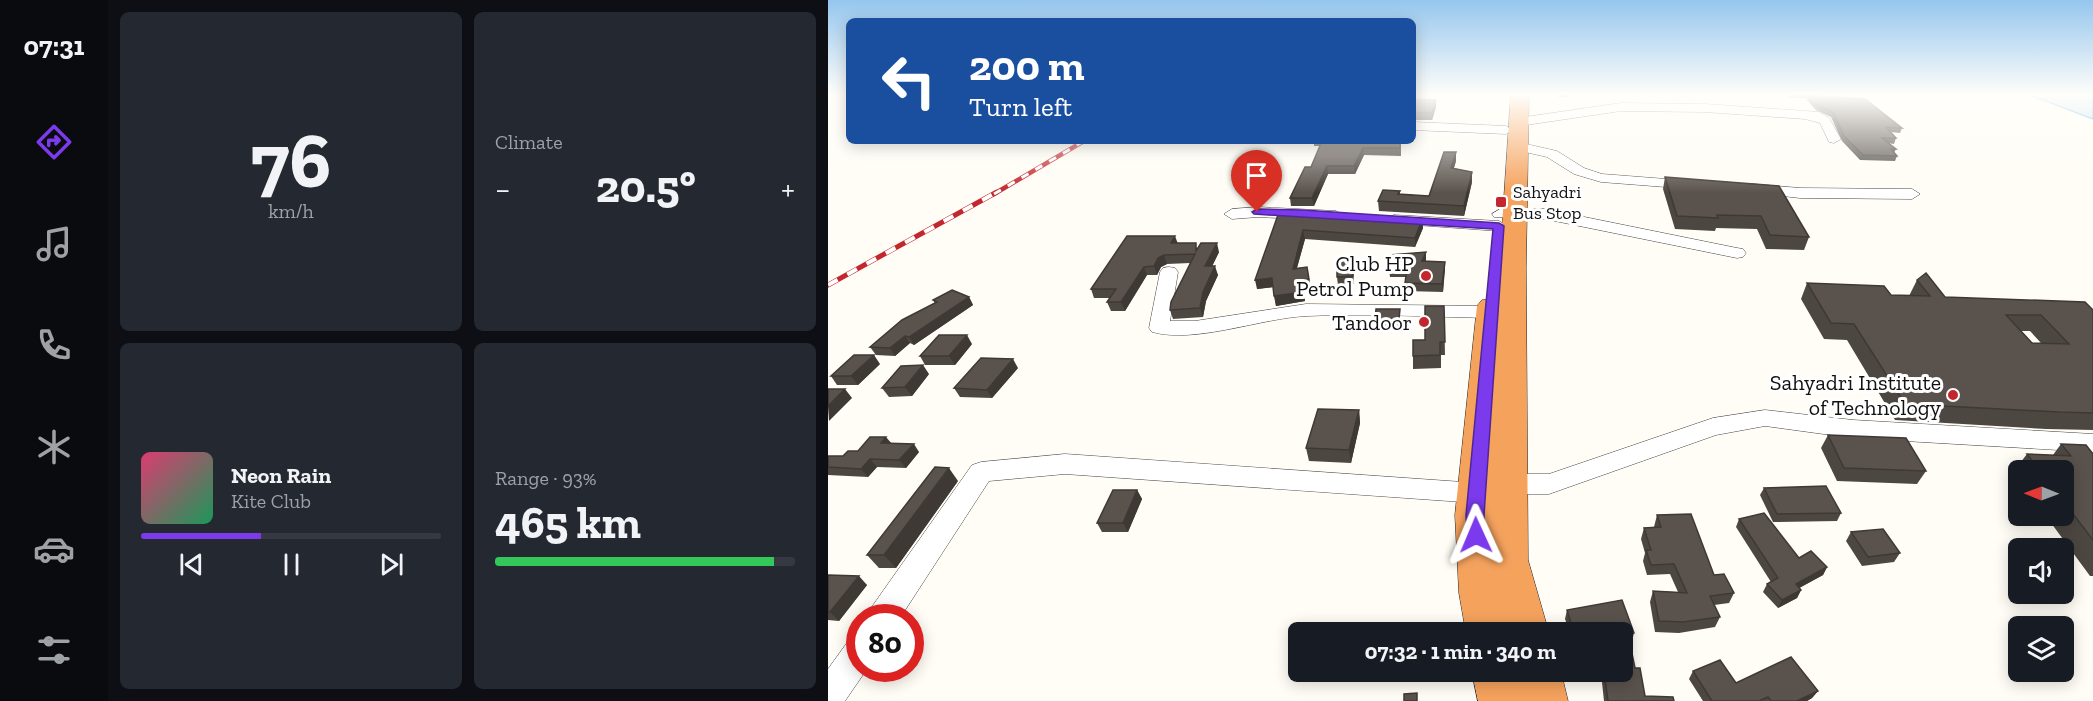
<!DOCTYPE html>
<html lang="en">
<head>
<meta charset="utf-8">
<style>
	body { margin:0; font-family:"Zilla Slab",serif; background:#242831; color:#f1f3f6; height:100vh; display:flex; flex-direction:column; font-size:22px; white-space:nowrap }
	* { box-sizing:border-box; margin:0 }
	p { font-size:20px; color:#9ea1a6 }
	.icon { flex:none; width:33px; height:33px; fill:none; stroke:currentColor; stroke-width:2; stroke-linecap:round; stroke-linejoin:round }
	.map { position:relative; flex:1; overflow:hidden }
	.side { display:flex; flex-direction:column; gap:12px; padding:12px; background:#0d0f14; width:720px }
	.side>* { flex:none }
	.guide { position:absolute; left:18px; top:18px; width:570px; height:126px; border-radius:9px; box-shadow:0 3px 15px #0003; background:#1a4fa0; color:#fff; overflow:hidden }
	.needle { width:39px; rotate:271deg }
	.fabs { position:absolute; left:1180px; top:460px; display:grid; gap:12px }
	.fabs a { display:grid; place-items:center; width:66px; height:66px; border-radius:9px; background:#171b24; box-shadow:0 3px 15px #0003; font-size:30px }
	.speed { position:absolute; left:18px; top:604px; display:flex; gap:12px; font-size:30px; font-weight:700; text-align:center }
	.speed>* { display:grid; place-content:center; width:78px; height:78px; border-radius:50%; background:#171b24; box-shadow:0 3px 15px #0003; line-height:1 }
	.speed .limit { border:9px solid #d22; background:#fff; color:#111 }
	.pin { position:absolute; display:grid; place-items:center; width:51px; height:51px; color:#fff; margin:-62px -26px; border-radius:50% 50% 50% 0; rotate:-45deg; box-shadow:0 0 6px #0007 }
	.pin .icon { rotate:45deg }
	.me { position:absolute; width:66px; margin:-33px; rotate:359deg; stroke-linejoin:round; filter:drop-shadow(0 0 4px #0008) }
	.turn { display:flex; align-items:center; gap:21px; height:126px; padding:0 24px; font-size:27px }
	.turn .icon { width:78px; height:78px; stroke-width:2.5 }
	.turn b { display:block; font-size:42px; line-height:51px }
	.big { font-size:45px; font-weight:800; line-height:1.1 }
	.side .widget { flex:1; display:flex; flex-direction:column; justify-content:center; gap:9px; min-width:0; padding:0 21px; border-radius:9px; background:#242831 }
	.side .dial { align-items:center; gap:0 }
	.dial b { font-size:78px; line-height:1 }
	.song { display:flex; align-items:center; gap:18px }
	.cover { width:72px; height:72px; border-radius:9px; background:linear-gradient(135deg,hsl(340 70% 55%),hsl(150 70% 35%)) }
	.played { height:6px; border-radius:3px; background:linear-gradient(90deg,#7c3aed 40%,#363941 40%) }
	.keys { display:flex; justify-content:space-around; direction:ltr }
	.heat { display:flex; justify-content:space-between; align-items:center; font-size:33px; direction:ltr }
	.charge { height:9px; border-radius:4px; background:linear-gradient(90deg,#34c759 93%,#363941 0) }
	.side .tiles { flex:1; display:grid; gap:12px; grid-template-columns:repeat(2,1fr) }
	.trip { position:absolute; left:460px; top:622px; width:345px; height:60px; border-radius:9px; background:#171b24; box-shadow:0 3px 15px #0003; font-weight:800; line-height:60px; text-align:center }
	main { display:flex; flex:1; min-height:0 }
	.dock { display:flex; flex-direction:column; width:108px; justify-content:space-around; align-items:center; background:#090b0e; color:#9ea1a6 }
	.dock .icon { width:42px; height:42px }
	.dock .on { color:#7c3aed }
	.dock b { font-size:27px; color:#f1f3f6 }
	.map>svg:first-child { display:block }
	.water { fill:#b9e0f7; stroke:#3f96cf; stroke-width:1.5 }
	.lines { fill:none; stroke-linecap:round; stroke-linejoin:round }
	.minor-casing { stroke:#444; stroke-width:1 }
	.highway-casing { stroke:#222; stroke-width:1 }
	.minor { fill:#fff; fill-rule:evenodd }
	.highway { fill:#f5a25d; fill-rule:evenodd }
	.rail-far1-casing { stroke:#c4262e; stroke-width:4.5 }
	.rail-casing { stroke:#c4262e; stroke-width:5 }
	.rail-far1 { stroke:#fff; stroke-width:3; stroke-dasharray:8; stroke-linecap:butt }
	.rail { stroke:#fff; stroke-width:4; stroke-dasharray:11; stroke-linecap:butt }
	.wall { fill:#4d4742; fill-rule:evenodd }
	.shaded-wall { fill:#3f3936 }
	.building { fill:#5a524d; stroke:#3f3936; stroke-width:1.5; fill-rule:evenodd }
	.route { fill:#7c3aed; stroke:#51269a; stroke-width:1.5 }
	.poi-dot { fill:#c4262e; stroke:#fff; stroke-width:2 }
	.labels { text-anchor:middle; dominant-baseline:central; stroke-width:6; stroke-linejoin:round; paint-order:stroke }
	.far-poi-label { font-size:18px; fill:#111; stroke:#fff; text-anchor:start }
	.poi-label { font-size:22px; fill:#111; stroke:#fff; text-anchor:end }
</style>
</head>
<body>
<main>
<nav class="dock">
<b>07:31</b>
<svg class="icon on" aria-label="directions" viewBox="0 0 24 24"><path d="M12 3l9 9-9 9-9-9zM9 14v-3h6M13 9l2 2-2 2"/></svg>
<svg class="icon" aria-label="music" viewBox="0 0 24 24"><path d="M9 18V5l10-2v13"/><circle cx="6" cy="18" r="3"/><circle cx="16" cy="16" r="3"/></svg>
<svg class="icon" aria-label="phone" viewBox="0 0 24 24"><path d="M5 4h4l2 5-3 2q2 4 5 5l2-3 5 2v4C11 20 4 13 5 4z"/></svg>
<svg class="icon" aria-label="climate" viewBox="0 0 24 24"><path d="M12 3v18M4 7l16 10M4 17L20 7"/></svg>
<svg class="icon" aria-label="car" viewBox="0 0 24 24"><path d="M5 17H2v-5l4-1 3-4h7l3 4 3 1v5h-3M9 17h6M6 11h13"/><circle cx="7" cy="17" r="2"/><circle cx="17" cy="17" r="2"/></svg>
<svg class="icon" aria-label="filters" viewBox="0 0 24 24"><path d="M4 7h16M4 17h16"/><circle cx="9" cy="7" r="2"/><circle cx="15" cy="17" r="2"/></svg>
</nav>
<section class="side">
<div class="tiles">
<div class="widget dial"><b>76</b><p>km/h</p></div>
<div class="widget"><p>Climate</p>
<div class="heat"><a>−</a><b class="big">20.5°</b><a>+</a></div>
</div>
<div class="widget">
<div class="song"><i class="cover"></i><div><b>Neon Rain</b><p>Kite Club</p></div></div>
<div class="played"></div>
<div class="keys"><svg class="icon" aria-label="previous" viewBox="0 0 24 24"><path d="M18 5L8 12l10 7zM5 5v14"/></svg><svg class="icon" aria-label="pause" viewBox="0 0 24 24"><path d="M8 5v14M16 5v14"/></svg><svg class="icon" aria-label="next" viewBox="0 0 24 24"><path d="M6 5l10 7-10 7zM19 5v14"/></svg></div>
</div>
<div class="widget"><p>Range · 93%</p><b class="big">465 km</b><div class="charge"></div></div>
</div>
</section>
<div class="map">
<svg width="1265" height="701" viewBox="0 0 1265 701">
	<rect width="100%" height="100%" fill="#fffdf5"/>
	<polygon class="water" points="1202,95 1265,95 1265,119"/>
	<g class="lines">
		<defs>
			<g id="minor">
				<polygon points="793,103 877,104 991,112 1001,118 1013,139 1006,143 1001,142 992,123 977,119 877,112 793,111 691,126 685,122 691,118"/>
				<polygon points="585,122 678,126 684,130 678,134 585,130"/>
				<polygon points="689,142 729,151 756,168 774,174 864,181 871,185 864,189 773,182 746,174 719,157 684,149 682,146 684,143"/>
				<polygon points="925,184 972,188 1084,189 1092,194 1084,199 972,198 920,192 917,189 920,186"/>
				<polygon points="430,207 508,211 516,216 508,221 430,217 404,219 396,214 404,209"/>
				<polygon points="672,209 717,209 909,248 915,249 918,253 915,257 909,258 717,219 666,217 664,214"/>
				<polygon points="566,215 671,221 679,226 671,231 560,223 558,220"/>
				<path d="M341,267L347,268L350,272L342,321H367L478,304L664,306L671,308L674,312L671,316L664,318C603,317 540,313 479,316C433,318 368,344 324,332L321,328L332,272L335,268Z"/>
				<polygon points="937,410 1025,420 1265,434 1265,452 1025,438 937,426 888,435 721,494 681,494 672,491 668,484 672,477 681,474 721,474 885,418"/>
				<polygon points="237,454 649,483 658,486 662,493 658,500 649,503 237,474 161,481 72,618 39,618 43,608 144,465 153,462"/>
				<polygon points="32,636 32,669 39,669 17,701 0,701 0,669 21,640"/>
			</g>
			<g id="highway">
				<polygon points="683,95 701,95 698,268 700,560 721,633 638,633 631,593 627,515 649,306 654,300 669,299"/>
				<polygon points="644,672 733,672 740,701 650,701"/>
			</g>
		</defs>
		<use href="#minor" class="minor-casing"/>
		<use href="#highway" class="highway-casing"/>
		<use href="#minor" class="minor"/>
		<use href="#highway" class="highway"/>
		<defs>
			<polyline id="rail-far1" points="166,194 256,141"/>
			<polyline id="rail" points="0,285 169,192"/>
		</defs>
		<use href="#rail-far1" class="rail-far1-casing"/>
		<use href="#rail" class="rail-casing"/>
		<use href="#rail-far1" class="rail-far1"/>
		<use href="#rail" class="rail"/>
	</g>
	<g class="wall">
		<rect x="729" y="95" width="13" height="2"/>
		<polygon points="960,95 989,95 1074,128 1072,133 1063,132 1068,138 1066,144 1060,143 1068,149 1066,153 1069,156 1067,161 1032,160 1014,141 1003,117 988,110 979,100 980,98 962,98"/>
		<polygon points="585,99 608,100 608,107 604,120 585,120"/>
		<polygon points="486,141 573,141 573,156 536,155 527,174 500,174 486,206 463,206 462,198 483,167 492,146 486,146"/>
		<polygon points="628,161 626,168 644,172 644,182 636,216 551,211 550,201 572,191 572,194 601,196"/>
		<polygon points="837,177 951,186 981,237 976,250 938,249 929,229 888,228 887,231 847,229 835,189"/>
		<polygon points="451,212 594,220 595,228 587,247 477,239 469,268 479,267 483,288 475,289 477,301 448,306 445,287 429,289"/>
		<polygon points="349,243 370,248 391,252 384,266 390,275 378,301 375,317 345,319 342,310 362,263 339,264 333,267 329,275 319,275 297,311 283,311 279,302 282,298 266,298 263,289"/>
		<polygon points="598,260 598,261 617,262 615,292 577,291 577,283 578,277 562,277 561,269"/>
		<polygon points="525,266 526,284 510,286 509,277"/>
		<path d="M1089,280L1117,297L1265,310V430L1218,429L1067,420L1019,340L996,339L973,299L979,283L1063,295L1081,296ZM1193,331H1202L1213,343H1204Z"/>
		<polygon points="141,297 145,305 86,345 82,343 67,356 48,355 42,347 107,303 105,300"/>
		<polygon points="616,306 617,355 613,355 613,368 585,369 585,356 597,340"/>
		<polygon points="572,309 572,328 548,329 547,320"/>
		<polygon points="144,344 127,365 97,365 92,356"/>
		<polygon points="52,364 30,385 9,385 3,376"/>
		<polygon points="190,368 164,398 132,397 126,388"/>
		<polygon points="101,374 84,396 61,397 54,388"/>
		<polygon points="531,410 532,423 523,463 481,461 478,448"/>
		<polygon points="1000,435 1098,471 1089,484 1009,481 993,448"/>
		<polygon points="63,443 91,452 78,468 49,467 40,477 0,475 0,456 15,456"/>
		<polygon points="1233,444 1265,454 1265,576 1262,576 1218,516 1236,516 1236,471 1191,471 1191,479 1186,471 1199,454 1225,455"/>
		<polygon points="130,481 68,568 51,568 39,555"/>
		<polygon points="936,488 1013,513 1009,521 945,522 932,495"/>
		<polygon points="309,490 314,499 300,532 274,532 269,523"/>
		<polygon points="829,515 886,575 906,593 901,603 886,605 892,617 887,627 851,633 827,632 822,602 825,591 850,592 842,574 819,575 815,561 817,553 813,539 816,528 826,527"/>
		<polygon points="911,519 971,558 999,567 995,575 971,588 973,590 969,598 950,608 935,592 939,584 943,582 908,527"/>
		<polygon points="1023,532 1072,553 1066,562 1034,566 1018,541"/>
		<polygon points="0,575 39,585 11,621 0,620"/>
		<polygon points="739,610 806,633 804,641 801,641 807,668 817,696 846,701 776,701 773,673 754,673 753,672 795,672 795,633 742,633 737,619"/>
		<polygon points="865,671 908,683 990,691 984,698 979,701 875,701 861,679"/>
	</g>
	<g class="shaded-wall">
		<polygon points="608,100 608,107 604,120 604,113"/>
		<polygon points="535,148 536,155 527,174 526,166"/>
		<polygon points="628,152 628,161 623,177 623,168"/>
		<polygon points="499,166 500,174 486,206 484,198"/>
		<polygon points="644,172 644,182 636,216 636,206"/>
		<polygon points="594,220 595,228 587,247 587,238"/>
		<polygon points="475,230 477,239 466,278 465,269"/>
		<polygon points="347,236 350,244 343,243"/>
		<polygon points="389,243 391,252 380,275 377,266"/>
		<polygon points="598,252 598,260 595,269 594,261"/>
		<polygon points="336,255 339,264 333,267 329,275 326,266 330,258"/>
		<polygon points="617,262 617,270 615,292 614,284"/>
		<polygon points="387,266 390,275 378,301 375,317 372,308 375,292"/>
		<polygon points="316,267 319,275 297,311 293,302"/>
		<polygon points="444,278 446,287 429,289 427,280"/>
		<polygon points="481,279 483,288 475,289 477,301 448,306 446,296 474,280"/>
		<polygon points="141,297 145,305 86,345 81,337"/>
		<polygon points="139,335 144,344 127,365 121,356"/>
		<polygon points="77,336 82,343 67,356 62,348"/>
		<polygon points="46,355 52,364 30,385 23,376"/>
		<polygon points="185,359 190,368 164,398 159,390"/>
		<polygon points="95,365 101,374 84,396 77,387"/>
		<polygon points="17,389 24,398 1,421 0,406"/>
		<polygon points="531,410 532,423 523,463 521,450"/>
		<polygon points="58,437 64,444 53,443"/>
		<polygon points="86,444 91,452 78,468 71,460"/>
		<polygon points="42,459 49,467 40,477 33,469"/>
		<polygon points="121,468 130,481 68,568 56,555"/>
		<polygon points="309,490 314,499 300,532 295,523"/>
		<polygon points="999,567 995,575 964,592 968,584"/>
		<polygon points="31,576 39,585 11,621 2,612"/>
		<polygon points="973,590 969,598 950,608 954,600"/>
		<polygon points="990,691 984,698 979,701 969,701"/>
	</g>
	<g class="building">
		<polygon points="980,95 1037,99 1074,128 1058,127 1068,138 1054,138 1068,149 1063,149 1069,156 1035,155 1016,136 1005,112 989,105"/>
		<polygon points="585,99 608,100 604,113 585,113"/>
		<polygon points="494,141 572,141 572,148 535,148 526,166 499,166 484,198 462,198 477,167 483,167"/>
		<polygon points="616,152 628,152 623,168 644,172 636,206 550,201 555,190 572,191 570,194 601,196"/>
		<polygon points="837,177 951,186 981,237 942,235 933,216 889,215 890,218 849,216"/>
		<polygon points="451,212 594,220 587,238 475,230 465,269 479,267 481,279 474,280 475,292 446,296 444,278 427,280"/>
		<polygon points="299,236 347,236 343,243 368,243 368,251 373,243 389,243 377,266 387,266 375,292 372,308 342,310 343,302 367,254 336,255 330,258 326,266 316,267 293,302 279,302 288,289 263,289"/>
		<polygon points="598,252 594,261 617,262 614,284 577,283 579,268 561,269 562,255"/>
		<polygon points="524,258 525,276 509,277 509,259"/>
		<path d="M1098,273L1117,297L1257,302L1265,310V413L1231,412L1077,404L1026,324L1003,323L979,283L1056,286L1063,295L1102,296L1089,280ZM1178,315H1213L1241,344L1204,343Z"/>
		<polygon points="124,290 141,297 81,337 77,336 62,348 42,347 74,320 109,302 105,300"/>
		<polygon points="597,306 616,306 617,342 612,342 612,355 585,356 585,340 597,340"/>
		<polygon points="548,309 572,309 571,319 547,320"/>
		<polygon points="111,335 139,335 121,356 92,356"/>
		<polygon points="26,355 46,355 23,376 3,376"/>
		<polygon points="153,358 185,359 159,390 126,388"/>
		<polygon points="95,365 77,387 54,388 73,366"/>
		<polygon points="0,389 17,389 0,406"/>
		<polygon points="490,409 531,410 521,450 478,448"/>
		<polygon points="1000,435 1078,438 1098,471 1016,468"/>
		<polygon points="42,437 58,437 53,443 86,444 71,460 42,459 33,469 0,467 0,456 15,456 20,451 30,451"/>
		<polygon points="1233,444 1258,445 1265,454 1265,540 1236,502 1236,471 1212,471 1199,454 1243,456"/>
		<polygon points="107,467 121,468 56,555 39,555"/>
		<polygon points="998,486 1013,513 949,514 936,488"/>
		<polygon points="285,490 309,490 295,523 269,523"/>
		<polygon points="936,513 971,558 983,551 999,567 968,584 973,590 954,600 939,584 950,578 911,519"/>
		<polygon points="863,514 886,575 896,574 906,593 882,596 892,617 855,622 831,621 825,591 859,593 846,564 823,565 818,550 823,550 816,528 833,527 829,515"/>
		<polygon points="1055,529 1072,553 1040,557 1023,532"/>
		<polygon points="0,575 31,576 2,612 0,612"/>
		<polygon points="794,600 806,633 800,634 807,668 812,668 817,696 845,697 846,701 780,701 776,672 795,672 795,633 746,633 739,610"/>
		<polygon points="963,657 990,691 969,701 943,701 940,697 931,701 884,701 865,671 892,660 908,683"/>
		<polygon points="589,693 589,701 576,701 576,694"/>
	</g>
	<linearGradient id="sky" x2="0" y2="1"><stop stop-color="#95c6ee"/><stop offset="0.49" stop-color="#fffefa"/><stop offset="1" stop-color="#fffefa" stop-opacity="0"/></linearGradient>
	<rect width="1265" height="193" fill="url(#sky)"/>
	<polygon class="route" points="429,209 475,210 671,223 676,226 656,515 657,535 655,540 648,542 642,540 639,535 638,515 665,229 426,214 424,212"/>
	<g class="poi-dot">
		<rect x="667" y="196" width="12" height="12" rx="3"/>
		<circle cx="598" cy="276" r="6"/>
		<circle cx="596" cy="322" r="6"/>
		<circle cx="1125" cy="395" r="6"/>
	</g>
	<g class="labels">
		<g class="far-poi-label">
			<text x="685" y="192">Sahyadri<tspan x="685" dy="21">Bus Stop</tspan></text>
		</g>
		<g class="poi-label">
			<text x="586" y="263">Club HP<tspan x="586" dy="25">Petrol Pump</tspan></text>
			<text x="584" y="322">Tandoor</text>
			<text x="1113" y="382">Sahyadri Institute<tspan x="1113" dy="25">of Technology</tspan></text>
		</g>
	</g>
</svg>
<div class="fabs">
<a><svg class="needle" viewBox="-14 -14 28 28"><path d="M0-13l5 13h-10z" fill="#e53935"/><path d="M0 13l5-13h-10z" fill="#9ea1a6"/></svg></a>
<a><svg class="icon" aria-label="sound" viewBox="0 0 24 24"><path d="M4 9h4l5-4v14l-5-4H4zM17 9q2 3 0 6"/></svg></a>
<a><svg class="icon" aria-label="layers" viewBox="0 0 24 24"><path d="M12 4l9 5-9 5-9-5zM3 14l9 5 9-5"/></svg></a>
</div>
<div class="speed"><div class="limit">80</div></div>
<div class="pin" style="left:429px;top:212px;background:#d93025"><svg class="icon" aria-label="arrive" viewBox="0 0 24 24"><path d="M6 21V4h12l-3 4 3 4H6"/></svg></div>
<svg class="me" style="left:648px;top:535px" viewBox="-20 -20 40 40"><path d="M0-17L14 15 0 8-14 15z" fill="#7c3aed" stroke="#fff" stroke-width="4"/></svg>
<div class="trip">07:32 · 1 min · 340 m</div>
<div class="guide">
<div class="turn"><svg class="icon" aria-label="left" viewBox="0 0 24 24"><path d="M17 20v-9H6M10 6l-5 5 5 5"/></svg><div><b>200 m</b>Turn left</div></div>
</div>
</div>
</main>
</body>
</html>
